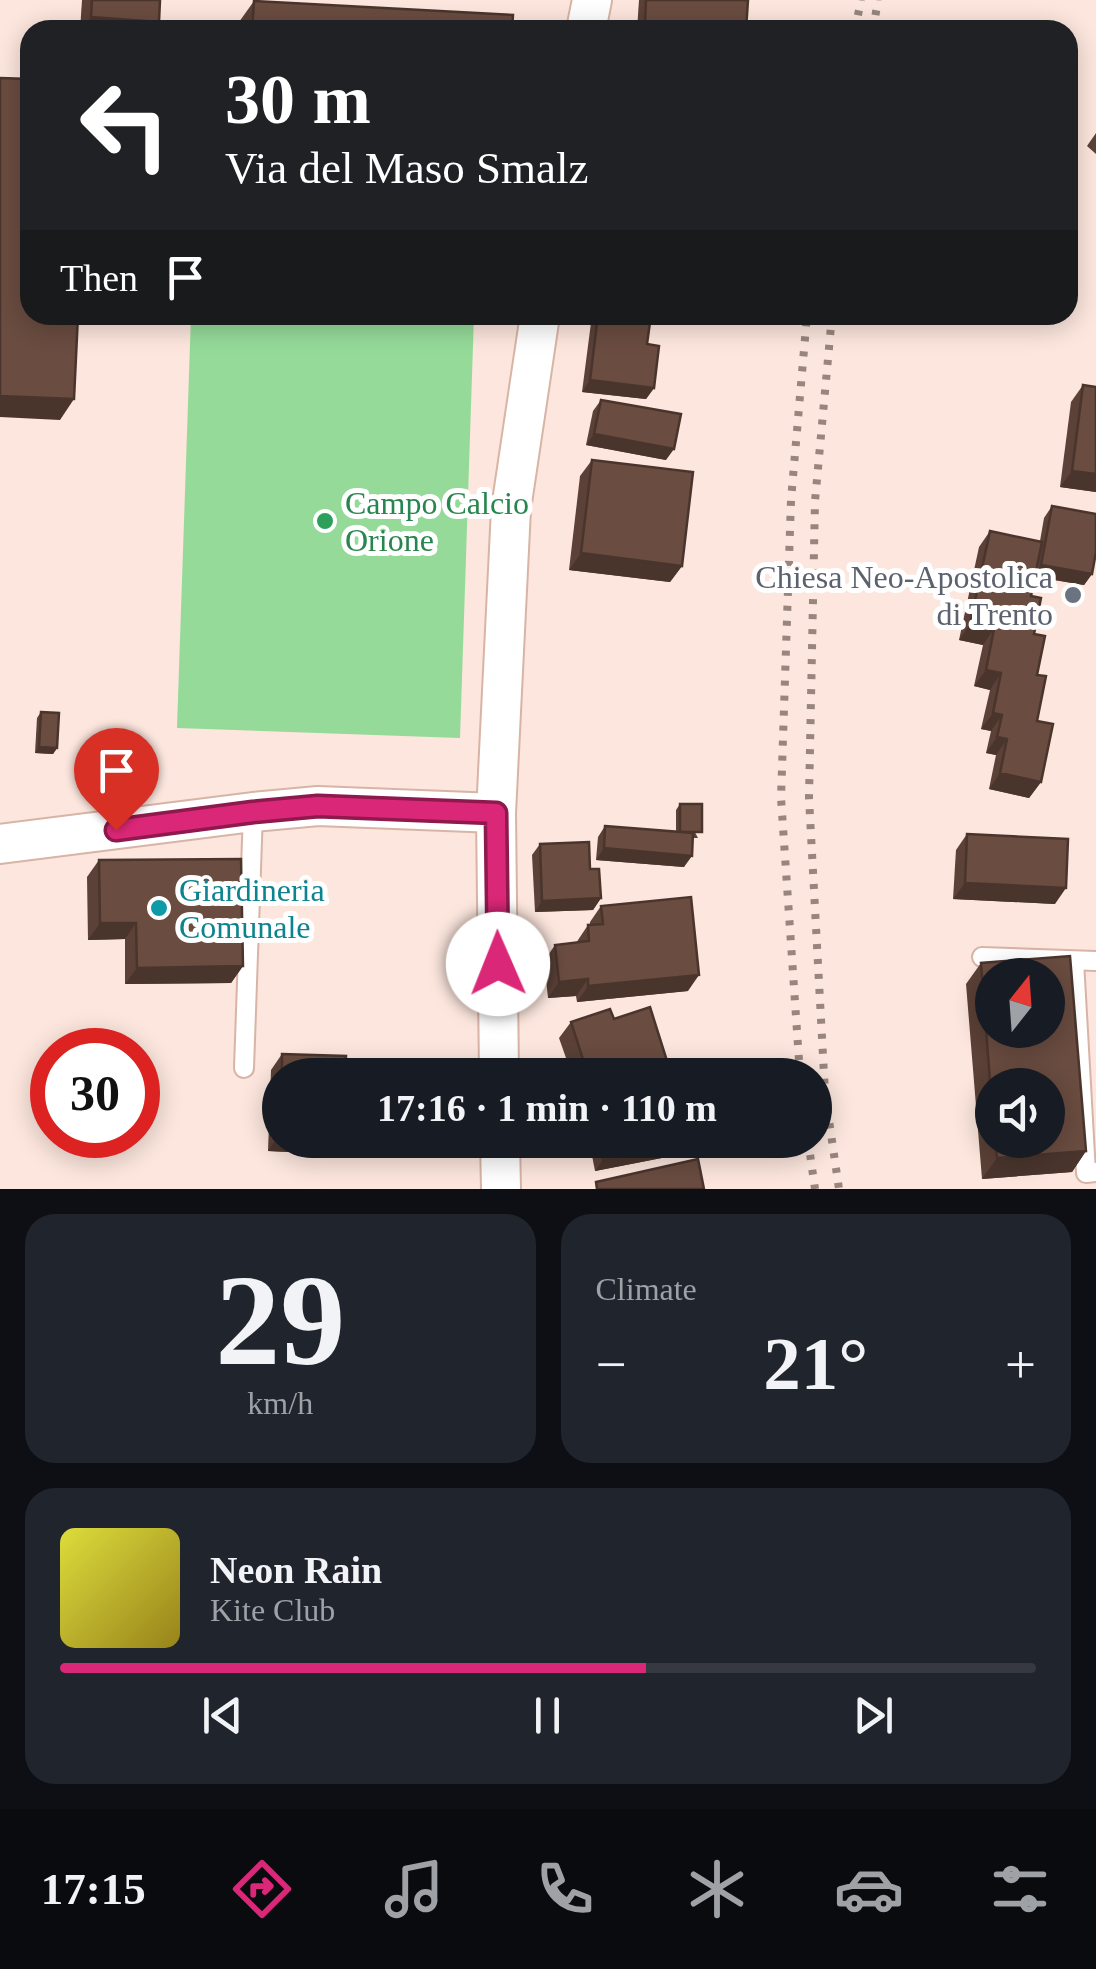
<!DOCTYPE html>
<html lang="en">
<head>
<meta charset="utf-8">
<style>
	body { margin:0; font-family:Georgia,serif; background:#20242c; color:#f1f3f6; height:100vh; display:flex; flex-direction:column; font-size:38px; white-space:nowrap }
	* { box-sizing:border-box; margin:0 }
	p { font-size:32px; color:#9ea1a6 }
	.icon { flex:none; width:55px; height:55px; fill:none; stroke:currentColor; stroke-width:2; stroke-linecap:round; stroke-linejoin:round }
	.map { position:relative; height:1189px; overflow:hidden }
	.details { display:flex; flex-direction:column; gap:25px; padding:25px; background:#0d0f14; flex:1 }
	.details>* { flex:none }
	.banner { position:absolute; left:20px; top:20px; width:1058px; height:305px; border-radius:30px; box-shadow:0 5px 25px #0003; background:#202124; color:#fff; overflow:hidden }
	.needle { width:65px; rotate:17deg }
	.buttons { position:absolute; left:975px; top:958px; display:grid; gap:20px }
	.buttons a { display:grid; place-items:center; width:90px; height:90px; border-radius:50%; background:#171b24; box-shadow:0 5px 25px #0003; font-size:50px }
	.speed { position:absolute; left:30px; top:1028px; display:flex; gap:20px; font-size:50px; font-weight:700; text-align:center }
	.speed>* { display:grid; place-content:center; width:130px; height:130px; border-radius:50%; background:#171b24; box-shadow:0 5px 25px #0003; line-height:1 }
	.speed .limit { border:15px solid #d22; background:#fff; color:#111 }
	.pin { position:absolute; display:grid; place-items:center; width:85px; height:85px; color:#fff; margin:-102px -42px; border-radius:50% 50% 50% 0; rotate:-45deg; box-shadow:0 0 10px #0007 }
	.pin .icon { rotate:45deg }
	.me { position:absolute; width:110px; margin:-55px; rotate:359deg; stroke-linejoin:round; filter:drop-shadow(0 0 8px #0008) }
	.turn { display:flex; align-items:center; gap:35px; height:210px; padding:0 40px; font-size:45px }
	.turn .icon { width:130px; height:130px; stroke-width:2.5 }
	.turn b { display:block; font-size:70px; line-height:85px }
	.then { display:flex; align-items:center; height:95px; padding:0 40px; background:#0003; gap:20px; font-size:38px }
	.big { font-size:75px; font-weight:600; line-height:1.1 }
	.details .widget { flex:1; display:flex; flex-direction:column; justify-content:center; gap:15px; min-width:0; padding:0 35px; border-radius:30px; background:#20242c }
	.details .dial { align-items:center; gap:0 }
	.dial b { font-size:130px; line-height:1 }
	.song { display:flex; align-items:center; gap:30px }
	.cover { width:120px; height:120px; border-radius:15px; background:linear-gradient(135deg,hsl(60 70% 55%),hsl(50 70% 35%)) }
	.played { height:10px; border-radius:5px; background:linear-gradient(90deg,#db2777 60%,#363941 60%) }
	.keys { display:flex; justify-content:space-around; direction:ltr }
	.heat { display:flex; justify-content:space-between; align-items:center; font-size:55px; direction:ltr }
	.details .tiles { flex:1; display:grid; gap:25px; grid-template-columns:1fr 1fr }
	.widget:last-child { grid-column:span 2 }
	.trip { position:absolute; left:262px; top:1058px; width:570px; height:100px; border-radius:50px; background:#171b24; box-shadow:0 5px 25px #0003; font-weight:600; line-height:100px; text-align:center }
	.tab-bar { display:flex; height:160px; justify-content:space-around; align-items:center; background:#090b0e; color:#9ea1a6 }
	.tab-bar .icon { width:70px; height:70px }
	.tab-bar .selected { color:#db2777 }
	.tab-bar b { font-size:45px; color:#f1f3f6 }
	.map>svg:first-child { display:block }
	.green { fill:#95da99 }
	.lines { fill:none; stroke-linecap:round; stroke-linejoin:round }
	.lane-casing { stroke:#d8b4a6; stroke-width:22 }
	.street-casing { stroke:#d8b4a6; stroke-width:42 }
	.lane { stroke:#fff; stroke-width:18 }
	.street { stroke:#fff; stroke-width:38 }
	.rail { stroke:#97857e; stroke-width:8; stroke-dasharray:5 10; stroke-linecap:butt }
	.wall { fill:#5b4137; fill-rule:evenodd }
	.shaded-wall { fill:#4a352d }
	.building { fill:#6a4c40; stroke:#4a352d; stroke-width:2.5; fill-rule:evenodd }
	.route-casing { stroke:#8e194d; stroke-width:25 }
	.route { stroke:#db2777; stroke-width:18 }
	.leisure-dot { fill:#2e9e5b; stroke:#fff; stroke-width:4 }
	.worship-dot { fill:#6b7280; stroke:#fff; stroke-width:4 }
	.culture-dot { fill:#0f9aa8; stroke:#fff; stroke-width:4 }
	.labels { text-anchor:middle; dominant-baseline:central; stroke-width:10; stroke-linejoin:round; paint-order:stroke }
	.leisure-label { font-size:32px; fill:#27864d; stroke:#fff; text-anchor:start }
	.worship-label { font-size:32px; fill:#5b616d; stroke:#fff; text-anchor:end }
	.culture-label { font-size:32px; fill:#0d838f; stroke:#fff; text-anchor:start }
</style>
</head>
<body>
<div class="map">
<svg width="1096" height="1189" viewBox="0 0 1096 1189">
	<rect width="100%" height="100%" fill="#fce6dd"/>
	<polygon class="green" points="191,315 474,315 460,738 177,728"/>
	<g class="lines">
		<defs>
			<g id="lane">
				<polyline points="982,957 1096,961"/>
				<polyline points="1074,961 1086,1173 1096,1172"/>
				<polyline points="244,1068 253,812"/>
			</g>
			<g id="street">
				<polyline points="586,30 592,0"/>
				<polyline points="0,844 253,812 318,806 496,813"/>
				<polyline points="499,1075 496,813 511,509 540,315"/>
				<polyline points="500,1140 501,1189"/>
			</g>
		</defs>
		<use href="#lane" class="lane-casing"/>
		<use href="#street" class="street-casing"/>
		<use href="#lane" class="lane"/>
		<use href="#street" class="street"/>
		<g class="rail">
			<polyline points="855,30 861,0"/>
			<polyline points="873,30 878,0"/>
			<polyline points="832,315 815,501 809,798 825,1093 839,1189"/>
			<polyline points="800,1075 781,798 791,500 807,315"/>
			<polyline points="808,1140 815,1189"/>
		</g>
	</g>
	<g class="wall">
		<polygon points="82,0 160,0 159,22 153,30 80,30"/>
		<polygon points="639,0 748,0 746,30 637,30"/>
		<polygon points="254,1 512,30 239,30 239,22"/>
		<polygon points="1096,133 1096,154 1087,146"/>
		<polygon points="592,315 651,315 647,344 654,388 646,399 582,392"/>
		<polygon points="1083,385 1096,387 1096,492 1060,487 1071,402"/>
		<polygon points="601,400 666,460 586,445 593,411"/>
		<polygon points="592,460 682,566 670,582 569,570 580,476"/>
		<polygon points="1052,506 1092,574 1084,585 1035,577 1031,596 1037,675 1037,721 1041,782 1029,798 989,789 996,755 986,753 991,731 981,729 990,690 974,686 983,645 959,640 979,547 990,531 1040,541 1044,518"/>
		<polygon points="41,712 57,748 53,754 35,753 37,718"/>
		<polygon points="680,804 698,838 693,838 684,867 596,860 598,837 605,826 676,832 676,810"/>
		<polygon points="967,834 1055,904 953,899 956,850"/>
		<polygon points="540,844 590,869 601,898 593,910 535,912 532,855"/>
		<polygon points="99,860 243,966 231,983 125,984 125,939 88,940 87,877"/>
		<polygon points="601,906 688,991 577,1002 576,996 548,998 544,961 555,945 576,943 588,925 590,925 590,922"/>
		<path d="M981,963L1086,1151L1072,1172L982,1179L966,984ZM992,1085L1048,1140H992Z"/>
		<polygon points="614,1019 667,1061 657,1075 572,1075 559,1038 571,1022"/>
		<polygon points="282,1054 345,1075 280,1075 280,1140 341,1140 331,1154 268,1151 271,1070"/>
		<polygon points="589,1140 679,1140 680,1145 672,1156 595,1171"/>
	</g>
	<g class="shaded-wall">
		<polygon points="91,17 159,22 153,30 82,30"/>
		<polygon points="645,23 742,30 640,30"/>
		<polygon points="590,380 654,388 646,399 582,392"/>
		<polygon points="0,396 74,399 60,420 0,417"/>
		<polygon points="594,434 674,449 666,460 586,445"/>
		<polygon points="1072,471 1096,474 1096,492 1060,487"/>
		<polygon points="581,553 682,566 670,582 569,570"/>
		<polygon points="1041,565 1092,574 1084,585 1033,576"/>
		<polygon points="970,624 994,629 983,645 959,640"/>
		<polygon points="986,670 1001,673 990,690 974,686"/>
		<polygon points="993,713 1002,715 991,731 981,729"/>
		<polygon points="997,737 1007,739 996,755 986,753"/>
		<polygon points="39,747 57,748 53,754 35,753"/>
		<polygon points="1000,773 1041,782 1029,798 989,789"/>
		<polygon points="604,848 692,856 684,867 596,860"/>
		<polygon points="965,883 1066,888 1055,904 953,899"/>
		<polygon points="601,898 593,910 535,912 542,901"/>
		<polygon points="100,923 136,923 125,939 88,940"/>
		<polygon points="243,966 231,983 125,984 137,968"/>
		<polygon points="699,975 688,991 577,1002 588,986"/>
		<polygon points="588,979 576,996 548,998 559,982"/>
		<polygon points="667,1061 657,1075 623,1075"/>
		<polygon points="279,1135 280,1140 341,1140 331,1154 268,1151"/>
		<polygon points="680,1145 672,1156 595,1171 603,1160"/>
		<polygon points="1086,1151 1072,1172 982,1179 997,1158"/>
	</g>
	<g class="building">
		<polygon points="92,0 160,0 159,22 91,17"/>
		<polygon points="646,0 748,0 746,30 645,23"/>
		<polygon points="254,1 513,15 512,30 252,30"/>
		<polygon points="0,78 30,79 30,315 78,315 74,399 0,396"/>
		<polygon points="598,315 651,315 647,344 659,346 654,388 590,380"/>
		<polygon points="1083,385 1096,387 1096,474 1072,471"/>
		<polygon points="601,400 681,414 674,449 594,434"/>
		<polygon points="592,460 693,472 682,566 581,553"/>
		<polygon points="1052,506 1096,514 1096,552 1092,574 1041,565"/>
		<polygon points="990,531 1042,542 1031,596 1041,598 1034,634 1045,636 1037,675 1046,676 1037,721 1053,724 1041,782 1000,773 1007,739 997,737 1002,715 993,713 1001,673 986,670 994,629 970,624"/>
		<polygon points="41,712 59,713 57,748 39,747"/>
		<rect x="680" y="804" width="22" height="28"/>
		<polygon points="605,826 693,833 692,856 604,848"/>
		<polygon points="967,834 1068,839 1066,888 965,883"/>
		<polygon points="589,842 590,869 599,869 601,898 542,901 540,844"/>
		<polygon points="241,859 243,966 137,968 136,923 100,923 99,860"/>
		<polygon points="691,897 699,975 588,986 588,979 559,982 555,945 589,941 588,925 603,924 601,906"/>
		<path d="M1070,956L1086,1151L997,1158L995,1140H1048V1085H992V1107L981,963ZM992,975H1048V1030H992Z"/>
		<polygon points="650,1007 667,1061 623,1075 588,1075 571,1022 610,1009 614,1019"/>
		<polygon points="282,1054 346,1056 345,1075 282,1075"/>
		<polygon points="599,1140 679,1140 680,1145 603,1160"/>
		<polygon points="698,1159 704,1189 597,1189 596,1182"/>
	</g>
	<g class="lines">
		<defs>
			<polyline id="route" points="116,830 253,812 318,806 496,813 498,964"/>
		</defs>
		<use href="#route" class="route-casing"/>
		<use href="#route" class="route"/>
	</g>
	<circle class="leisure-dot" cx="325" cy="521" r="10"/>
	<circle class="worship-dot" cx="1073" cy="595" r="10"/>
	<circle class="culture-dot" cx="159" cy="908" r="10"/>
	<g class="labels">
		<g class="leisure-label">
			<text x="345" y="503">Campo Calcio<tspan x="345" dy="37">Orione</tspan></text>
		</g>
		<g class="worship-label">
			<text x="1053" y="577">Chiesa Neo-Apostolica<tspan x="1053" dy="37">di Trento</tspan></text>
		</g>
		<g class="culture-label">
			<text x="179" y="890">Giardineria<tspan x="179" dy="37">Comunale</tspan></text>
		</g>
	</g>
</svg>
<div class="buttons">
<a><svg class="needle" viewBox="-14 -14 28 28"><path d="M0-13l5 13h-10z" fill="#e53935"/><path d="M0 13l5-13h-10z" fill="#9ea1a6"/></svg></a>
<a><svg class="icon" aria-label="sound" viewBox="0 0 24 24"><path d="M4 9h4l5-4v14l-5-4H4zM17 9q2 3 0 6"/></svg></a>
</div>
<div class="speed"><div class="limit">30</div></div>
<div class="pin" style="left:116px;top:830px;background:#d93025"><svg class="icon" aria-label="arrive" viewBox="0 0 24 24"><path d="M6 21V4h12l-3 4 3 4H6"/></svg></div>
<svg class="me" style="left:498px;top:964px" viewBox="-20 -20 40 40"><circle r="19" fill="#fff"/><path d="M0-13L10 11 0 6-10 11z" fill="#db2777"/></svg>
<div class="trip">17:16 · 1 min · 110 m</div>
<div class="banner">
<div class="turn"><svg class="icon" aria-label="left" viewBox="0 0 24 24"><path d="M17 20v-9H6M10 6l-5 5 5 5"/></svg><div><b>30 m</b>Via del Maso Smalz</div></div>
<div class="then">Then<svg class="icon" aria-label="arrive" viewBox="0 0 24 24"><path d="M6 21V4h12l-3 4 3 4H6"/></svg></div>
</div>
</div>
<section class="details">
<div class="tiles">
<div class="widget dial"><b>29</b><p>km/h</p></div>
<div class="widget"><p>Climate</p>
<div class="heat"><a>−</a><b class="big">21°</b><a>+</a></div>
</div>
<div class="widget">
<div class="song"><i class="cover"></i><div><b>Neon Rain</b><p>Kite Club</p></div></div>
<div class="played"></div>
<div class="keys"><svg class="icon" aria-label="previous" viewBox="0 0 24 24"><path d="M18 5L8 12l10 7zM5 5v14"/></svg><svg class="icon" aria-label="pause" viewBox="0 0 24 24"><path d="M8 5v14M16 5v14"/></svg><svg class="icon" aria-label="next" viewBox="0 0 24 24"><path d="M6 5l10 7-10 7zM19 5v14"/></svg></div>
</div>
</div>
</section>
<nav class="tab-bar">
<b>17:15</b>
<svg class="icon selected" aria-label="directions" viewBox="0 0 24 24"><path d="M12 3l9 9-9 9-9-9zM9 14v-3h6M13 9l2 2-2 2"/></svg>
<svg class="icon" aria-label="music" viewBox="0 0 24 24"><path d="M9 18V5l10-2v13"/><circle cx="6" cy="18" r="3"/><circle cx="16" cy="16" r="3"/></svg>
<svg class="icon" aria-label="phone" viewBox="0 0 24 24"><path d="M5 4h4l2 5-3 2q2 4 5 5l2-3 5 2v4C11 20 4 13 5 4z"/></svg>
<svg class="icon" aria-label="climate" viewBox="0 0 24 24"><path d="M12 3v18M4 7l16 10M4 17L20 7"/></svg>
<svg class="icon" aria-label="car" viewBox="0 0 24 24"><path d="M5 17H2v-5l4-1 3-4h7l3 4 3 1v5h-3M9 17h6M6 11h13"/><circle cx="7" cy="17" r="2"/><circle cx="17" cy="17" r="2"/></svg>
<svg class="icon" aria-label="filters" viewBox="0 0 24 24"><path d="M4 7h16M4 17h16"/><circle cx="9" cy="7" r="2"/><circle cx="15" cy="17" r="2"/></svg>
</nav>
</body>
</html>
